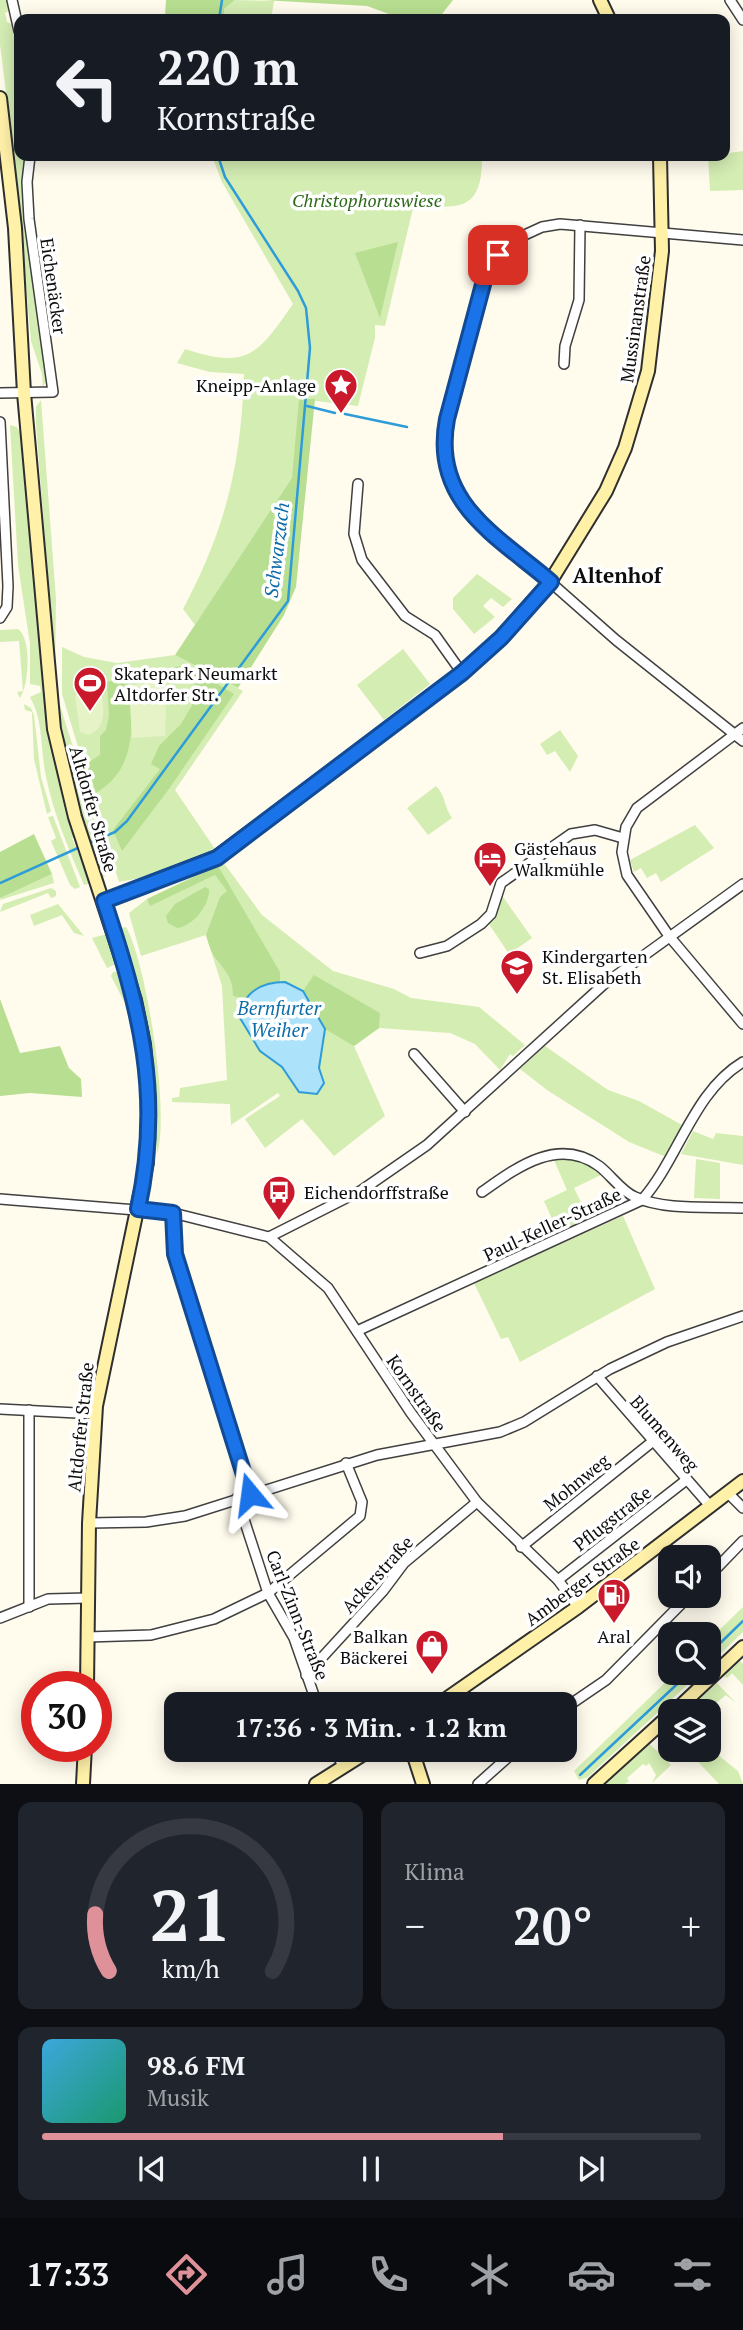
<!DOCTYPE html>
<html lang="de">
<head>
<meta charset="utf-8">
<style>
	body { margin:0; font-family:"PT Serif",serif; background:#20242c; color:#f1f3f6; height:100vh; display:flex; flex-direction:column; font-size:26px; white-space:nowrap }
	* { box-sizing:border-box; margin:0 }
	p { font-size:23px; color:#9ea1a6 }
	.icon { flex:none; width:38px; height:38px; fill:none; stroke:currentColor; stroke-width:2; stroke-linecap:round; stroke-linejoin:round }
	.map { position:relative; height:1784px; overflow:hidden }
	.side { display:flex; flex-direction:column; gap:18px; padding:18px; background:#0d0f14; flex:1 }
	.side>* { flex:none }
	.hud { position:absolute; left:14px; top:14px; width:716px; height:147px; border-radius:14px; box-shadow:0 4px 18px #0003; background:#171b24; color:#f1f3f6; overflow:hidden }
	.fabs { position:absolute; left:658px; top:1545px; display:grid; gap:14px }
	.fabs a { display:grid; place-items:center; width:63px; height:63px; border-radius:14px; background:#171b24; box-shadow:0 4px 18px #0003; font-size:35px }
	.speed { position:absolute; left:21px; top:1671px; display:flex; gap:14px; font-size:35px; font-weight:700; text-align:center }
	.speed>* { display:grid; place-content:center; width:91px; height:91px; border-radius:50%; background:#171b24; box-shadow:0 4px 18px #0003; line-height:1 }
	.speed .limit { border:10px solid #d22; background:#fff; color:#111 }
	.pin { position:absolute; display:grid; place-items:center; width:60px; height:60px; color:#fff; margin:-30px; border-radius:14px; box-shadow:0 4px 10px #0006 }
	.me { position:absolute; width:77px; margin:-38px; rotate:344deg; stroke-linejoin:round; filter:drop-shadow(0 0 5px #0008) }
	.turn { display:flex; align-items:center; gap:24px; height:147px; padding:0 28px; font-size:32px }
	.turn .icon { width:91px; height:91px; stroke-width:2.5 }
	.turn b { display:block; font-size:49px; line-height:60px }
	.big { font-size:52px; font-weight:700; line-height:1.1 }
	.side .tile { flex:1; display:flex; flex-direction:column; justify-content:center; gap:10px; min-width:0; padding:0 24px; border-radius:14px; background:#20242c }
	.side .dial { align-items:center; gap:0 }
	.dial svg { height:182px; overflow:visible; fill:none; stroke:#363941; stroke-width:7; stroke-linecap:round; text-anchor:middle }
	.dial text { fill:#f1f3f6; stroke:none }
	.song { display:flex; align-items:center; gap:21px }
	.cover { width:84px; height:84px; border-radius:10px; background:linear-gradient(135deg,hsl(200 70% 55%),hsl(160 70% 35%)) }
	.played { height:7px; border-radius:4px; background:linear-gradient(90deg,#df919a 70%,#363941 70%) }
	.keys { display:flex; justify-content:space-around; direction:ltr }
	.heat { display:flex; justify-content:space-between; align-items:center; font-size:38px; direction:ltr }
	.side .tiles { flex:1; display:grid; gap:18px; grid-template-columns:1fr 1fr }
	.tile:last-child { grid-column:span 2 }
	.trip { position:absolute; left:164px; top:1692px; width:413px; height:70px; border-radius:14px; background:#171b24; box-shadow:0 4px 18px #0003; font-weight:700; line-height:70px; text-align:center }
	.tab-bar { display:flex; height:112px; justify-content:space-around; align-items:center; background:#090b0e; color:#9ea1a6 }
	.tab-bar .icon { width:49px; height:49px }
	.tab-bar .current { color:#df919a }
	.tab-bar b { font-size:32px; color:#f1f3f6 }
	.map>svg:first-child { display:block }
	.green { fill:#d4edb3 }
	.forest { fill:#b8df91 }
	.pitch { fill:#e6f3c6 }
	.water { fill:#ade2fb; stroke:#2e9cd8; stroke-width:2 }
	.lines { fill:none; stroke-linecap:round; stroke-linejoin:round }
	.stream { stroke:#2e9cd8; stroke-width:2.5 }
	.street-casing { stroke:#404040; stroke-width:12 }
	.secondary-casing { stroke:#2f2f2f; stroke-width:16 }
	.street { stroke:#fff; stroke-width:9 }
	.secondary { stroke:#fff1a8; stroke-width:12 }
	.route-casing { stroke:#114b97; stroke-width:18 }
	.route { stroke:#1a73e8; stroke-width:12 }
	.labels { text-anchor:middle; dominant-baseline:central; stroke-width:7; stroke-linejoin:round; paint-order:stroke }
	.park-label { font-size:18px; font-style:italic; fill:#2d6a18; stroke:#fff }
	.street-label { font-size:18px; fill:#0d0d0d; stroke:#fff }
	.poi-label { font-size:18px; fill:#0d0d0d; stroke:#fff; text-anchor:start }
	.water-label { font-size:19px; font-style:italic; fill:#0c6ca9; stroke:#fff }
	.quarter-label { font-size:21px; font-weight:bold; fill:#0d0d0d; stroke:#fff }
</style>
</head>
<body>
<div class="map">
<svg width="743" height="1784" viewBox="0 0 743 1784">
	<rect width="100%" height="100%" fill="#fffbed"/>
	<g class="green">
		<polygon points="0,0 8,0 10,10 5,13 7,22 14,25 19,48 19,156 25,156 22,177 26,221 47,379 43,387 42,374 31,341 15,162 0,45"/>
		<polygon points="235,0 274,1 271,19 213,19 213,15 224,15 224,9"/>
		<polygon points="743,151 743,190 710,191 708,156"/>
		<path d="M212,156H487L482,158C482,210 460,210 414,204L385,326L375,325V338L358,406L300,399L293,478L195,625L183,609C226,528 241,465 244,374L210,372L177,363L185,349C248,370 258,354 293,304L222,182Z"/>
		<polygon points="41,400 56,599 55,674 36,423 36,407"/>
		<path d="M10,425L17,427L21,434L48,737L74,837L72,838L91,883L84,885C69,850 54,815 46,777C40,749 44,722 30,697L41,692L40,686L30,684V644L18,565Z"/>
		<polygon points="477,574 512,599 503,607 491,598 483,606 495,617 474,634 453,609 453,598"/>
		<path d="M18,629C32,639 29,685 20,698L17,692L23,691L19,641L0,642V630Z"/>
		<polygon points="62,647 84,657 117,663 175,655 243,691 175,790 215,849 151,876 119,882 62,694"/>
		<polygon points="403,649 430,684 384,720 357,685"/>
		<path d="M58,699L109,862L110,873L103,877C83,822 65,762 58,699Z"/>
		<polygon points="24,704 31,708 34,715 41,777 51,811 47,814 34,759 32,712 25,710"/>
		<polygon points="560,730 578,756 570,772 555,751 547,755 540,744"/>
		<path d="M436,786C446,796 444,807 452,818L428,835L407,808Z"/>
		<polygon points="53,816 80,887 75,889 70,885 51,841 56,838 48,817"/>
		<polygon points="695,825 714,848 661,882 656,873 647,878 641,868 634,872 630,860"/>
		<polygon points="223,862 262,915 333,971 394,989 411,998 479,1007 525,1045 513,1056 510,1054 500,1070 475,1044 450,1033 379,1028 354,1046 385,1116 334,1156 302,1119 265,1148 245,1119 280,1096 278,1093 231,1125 230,1104 172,1102 172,1098 179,1097 180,1088 227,1080 222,986 206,935 141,956 129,913 147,899"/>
		<polygon points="52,874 54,883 0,900 1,897"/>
		<polygon points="51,888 56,891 56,896 51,898 48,893 0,912 3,904"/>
		<polygon points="501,894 532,938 509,954 489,924 494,920"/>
		<polygon points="58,904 84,936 74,933 62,915 34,926 30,915"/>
		<path d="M126,927C147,964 170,1115 157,1154L150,1045L139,989L121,928Z"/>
		<polygon points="107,934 116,964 107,968 92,938"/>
		<polygon points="113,972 119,972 130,1013 111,976"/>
		<polygon points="545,1046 608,1090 639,1101 682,1125 666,1157 629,1142 547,1090 520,1069"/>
		<polygon points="693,1131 713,1139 716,1133 743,1136 743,1165 681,1154"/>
		<polygon points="568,1157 586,1162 603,1174 574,1188 589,1219 558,1232 544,1201 567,1190 553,1158"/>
		<polygon points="696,1159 720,1163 720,1199 694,1198"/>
		<polygon points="623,1216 655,1289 520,1362 508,1337 501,1339 474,1283"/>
		<polygon points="743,1607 743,1632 709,1665 709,1640"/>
		<polygon points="740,1661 743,1664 743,1685 732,1673 727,1678 724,1676"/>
		<polygon points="675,1673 700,1673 588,1777 579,1780 574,1771"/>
		<polygon points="717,1683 736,1703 726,1695 716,1703 721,1709 714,1715 717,1719 709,1727 709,1712 686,1711"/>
		<polygon points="709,1742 719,1753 718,1755 738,1771 743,1784 719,1784 687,1750 709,1750"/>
		<polygon points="650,1744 671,1765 652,1783 656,1775 649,1763 646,1766 643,1764 627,1778 629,1781 625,1784 606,1784"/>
	</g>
	<g class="forest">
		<polygon points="166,0 235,0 224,9 224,15 165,16"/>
		<polygon points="262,0 453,0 438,19 403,19 367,6"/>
		<polygon points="398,242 380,318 355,253"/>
		<polygon points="299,399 315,399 296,587 284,615 238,688 175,655 292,478"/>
		<path d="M181,666L196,671L234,694L169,789L122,851L113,830L160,769L151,764L159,746L181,724L202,688C179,674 154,682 129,685C133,726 137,768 96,793L87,763L100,755V736L106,730L109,715L107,682Z"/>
		<polygon points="34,834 52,874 0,898 0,852"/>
		<path d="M218,866L280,972V982C265,984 255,987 246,999L233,996C233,976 225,971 214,956C210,950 208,941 206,935L220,897L227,891L215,875L150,906L147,899Z"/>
		<path d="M205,887L209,889C210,905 193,926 177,928L168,923L166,916L175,904Z"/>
		<polygon points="314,975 380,1013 379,1028 354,1046 325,1029 303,991"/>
		<polygon points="0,999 20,1053 60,1046 69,1068 81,1079 82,1097 30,1093 0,1096"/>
	</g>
	<g class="pitch">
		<polygon points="160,681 166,708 165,736 132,738 129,685"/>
		<path d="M102,691C103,707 108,727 89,735L80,732L75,696L80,692Z"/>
	</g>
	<path class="water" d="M285,982L303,991L325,1029L319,1068L324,1083L317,1094L299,1092L282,1067L260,1051L240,1018C242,992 262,982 285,982Z"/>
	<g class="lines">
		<g class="stream">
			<polyline points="219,19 222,0"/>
			<polyline points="307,406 335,413"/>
			<polyline points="345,414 407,427"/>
			<polyline points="89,843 115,832 127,821 288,601 310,348 306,308 298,291 225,177 218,156"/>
			<polyline points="0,883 80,847"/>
			<polyline points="709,1654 743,1621"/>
			<polyline points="580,1775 689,1673"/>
		</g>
		<defs>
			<g id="street">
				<polyline points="12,0 19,31"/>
				<polyline points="730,0 743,20"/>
				<polyline points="743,240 560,224 542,227 518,238 489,267 445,430 449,474 463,505 616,640 743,741"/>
				<polyline points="564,364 565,346 579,300 580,225"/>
				<polyline points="0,393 53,392 29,219 27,182 30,156"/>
				<polyline points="0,422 8,586 7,607 0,618"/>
				<polyline points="358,484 354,534 362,560 405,616 435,635 462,673"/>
				<polyline points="743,728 637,808 626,827 622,852 627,875 669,936 743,1024"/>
				<polyline points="420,953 447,946 481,924 491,914 501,883 571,834 595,830 623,838"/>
				<polyline points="414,1054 465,1112"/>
				<path d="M482,1192C516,1168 558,1136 599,1166C611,1175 621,1191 635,1197C666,1211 710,1206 743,1208"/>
				<polyline points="0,1199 173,1213 269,1237 328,1288 411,1413 477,1502 558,1580 578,1607"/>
				<polyline points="173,1213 175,1254 250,1494"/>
				<polyline points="269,1237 362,1190 427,1145 603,985 743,884"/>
				<path d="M357,1331L642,1200C679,1158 693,1092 743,1062"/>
				<polyline points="597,1376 711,1507"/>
				<polyline points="0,1409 96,1414"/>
				<polyline points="29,1410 29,1607"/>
				<polyline points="728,1493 743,1508"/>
				<polyline points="237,1498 268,1593 294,1638 317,1704"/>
				<polyline points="89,1523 146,1522 185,1516 377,1455 500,1432 524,1422 610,1369 667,1342 743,1316"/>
				<polyline points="521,1547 652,1442"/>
				<polyline points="709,1576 743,1541"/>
				<polyline points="558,1580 685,1481"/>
				<polyline points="0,1618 48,1599 88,1598"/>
				<polyline points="87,1637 151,1635 214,1619 268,1593 360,1516 362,1502 346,1463"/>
				<polyline points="306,1675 383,1591 404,1563 477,1502"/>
				<polyline points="565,1708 606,1680 689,1596"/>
				<polyline points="334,1750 344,1767"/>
				<polyline points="478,1784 516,1750"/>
			</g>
			<g id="secondary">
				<polyline points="600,0 609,19"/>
				<polyline points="0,98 15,228 24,393 54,729 75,817 135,1000 144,1044 149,1104 147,1162 96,1406 89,1523 87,1687"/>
				<polyline points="104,901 217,857 462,673 501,638 550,582 606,491 625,448 648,371 662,251 660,156"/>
				<polyline points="439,1704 578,1607 743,1481"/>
				<polyline points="674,1712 743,1647"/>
				<polyline points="412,1750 423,1784"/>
				<polyline points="83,1784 85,1746"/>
				<polyline points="316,1784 370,1750"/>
				<polyline points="594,1784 670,1715"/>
			</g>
		</defs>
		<use href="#street" class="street-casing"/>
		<use href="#secondary" class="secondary-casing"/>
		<use href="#street" class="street"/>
		<use href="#secondary" class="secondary"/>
	</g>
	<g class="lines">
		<defs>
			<path id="route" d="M250,1494L175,1254L173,1213L138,1209C163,1095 140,1010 104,901L217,858L462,673L501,638L551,582C496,535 431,502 447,419L485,277L498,255"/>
		</defs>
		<use href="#route" class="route-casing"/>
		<use href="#route" class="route"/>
	</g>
	<defs>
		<symbol id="sight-pin" viewBox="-11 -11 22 30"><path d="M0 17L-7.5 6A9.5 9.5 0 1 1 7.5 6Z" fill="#c9192a" stroke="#fff"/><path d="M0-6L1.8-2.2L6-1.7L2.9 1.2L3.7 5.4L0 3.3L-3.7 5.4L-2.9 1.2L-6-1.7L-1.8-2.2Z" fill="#fff"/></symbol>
		<symbol id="stadium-pin" viewBox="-11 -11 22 30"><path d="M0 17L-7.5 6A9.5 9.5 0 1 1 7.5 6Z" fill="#c9192a" stroke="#fff"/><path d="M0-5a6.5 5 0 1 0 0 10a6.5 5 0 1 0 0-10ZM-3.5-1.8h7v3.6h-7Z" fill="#fff"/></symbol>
		<symbol id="hotel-pin" viewBox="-11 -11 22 30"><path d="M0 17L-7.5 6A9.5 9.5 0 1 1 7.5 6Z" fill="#c9192a" stroke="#fff"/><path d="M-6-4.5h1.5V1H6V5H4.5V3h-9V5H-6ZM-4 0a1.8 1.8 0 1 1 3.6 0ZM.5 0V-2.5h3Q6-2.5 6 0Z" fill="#fff"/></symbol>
		<symbol id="school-pin" viewBox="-11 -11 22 30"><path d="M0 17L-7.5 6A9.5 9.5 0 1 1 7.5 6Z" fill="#c9192a" stroke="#fff"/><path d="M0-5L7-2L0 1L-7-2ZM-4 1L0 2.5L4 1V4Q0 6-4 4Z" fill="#fff"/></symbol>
		<symbol id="bus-pin" viewBox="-11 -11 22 30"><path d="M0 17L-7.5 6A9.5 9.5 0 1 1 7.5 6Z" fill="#c9192a" stroke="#fff"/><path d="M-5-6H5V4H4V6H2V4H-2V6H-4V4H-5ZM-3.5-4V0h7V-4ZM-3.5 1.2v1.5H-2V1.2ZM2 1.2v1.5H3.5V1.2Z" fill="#fff"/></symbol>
		<symbol id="fuel-pin" viewBox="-11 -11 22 30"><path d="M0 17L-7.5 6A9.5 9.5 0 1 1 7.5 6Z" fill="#c9192a" stroke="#fff"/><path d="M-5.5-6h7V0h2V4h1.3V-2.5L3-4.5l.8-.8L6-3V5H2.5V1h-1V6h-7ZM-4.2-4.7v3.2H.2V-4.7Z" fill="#fff"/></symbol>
		<symbol id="shop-pin" viewBox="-11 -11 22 30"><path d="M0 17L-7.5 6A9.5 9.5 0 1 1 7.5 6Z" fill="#c9192a" stroke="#fff"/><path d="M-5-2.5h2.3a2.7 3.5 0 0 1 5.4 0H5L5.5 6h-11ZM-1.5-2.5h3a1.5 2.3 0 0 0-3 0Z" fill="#fff"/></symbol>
	</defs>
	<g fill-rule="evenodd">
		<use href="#sight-pin" x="322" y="366" width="38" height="52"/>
		<use href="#stadium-pin" x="71" y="664" width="38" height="52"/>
		<use href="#hotel-pin" x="471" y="839" width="38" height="52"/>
		<use href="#school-pin" x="498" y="947" width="38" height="52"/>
		<use href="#bus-pin" x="260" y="1173" width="38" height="52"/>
		<use href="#fuel-pin" x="595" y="1576" width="38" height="52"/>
		<use href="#shop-pin" x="413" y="1627" width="38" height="52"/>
	</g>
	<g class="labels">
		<g class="park-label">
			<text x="367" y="200">Christophoruswiese</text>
		</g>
		<g class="street-label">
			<text transform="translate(54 286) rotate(82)">Eichenäcker</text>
			<text transform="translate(635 319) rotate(-82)">Mussinanstraße</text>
			<text transform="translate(94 809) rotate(74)">Altdorfer Straße</text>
			<text transform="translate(552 1224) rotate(-25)">Paul-Keller-Straße</text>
			<text transform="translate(417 1393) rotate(55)">Kornstraße</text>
			<text transform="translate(80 1427) rotate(-84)">Altdorfer Straße</text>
			<text transform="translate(665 1433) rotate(49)">Blumenweg</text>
			<text transform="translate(576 1482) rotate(-39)">Mohnweg</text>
			<text transform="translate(612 1518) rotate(-38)">Pflugstraße</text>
			<text transform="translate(377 1574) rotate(-48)">Ackerstraße</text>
			<text transform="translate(582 1581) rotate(-36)">Amberger Straße</text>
			<text transform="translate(298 1615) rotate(68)">Carl-Zinn-Straße</text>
		</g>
		<g class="poi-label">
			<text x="316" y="385" text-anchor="end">Kneipp-Anlage</text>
			<text x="114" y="673">Skatepark Neumarkt<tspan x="114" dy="21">Altdorfer Str.</tspan></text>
			<text x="514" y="848">Gästehaus<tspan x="514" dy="21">Walkmühle</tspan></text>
			<text x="542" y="956">Kindergarten<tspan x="542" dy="21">St. Elisabeth</tspan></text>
			<text x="304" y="1192">Eichendorffstraße</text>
			<text x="408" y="1636" text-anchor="end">Balkan<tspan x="408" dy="21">Bäckerei</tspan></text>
			<text x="614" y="1636" text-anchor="middle">Aral</text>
		</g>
		<g class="water-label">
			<text transform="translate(276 550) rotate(-83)">Schwarzach</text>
			<text x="279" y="1007">Bernfurter<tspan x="279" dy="22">Weiher</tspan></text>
		</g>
		<g class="quarter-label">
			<text x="617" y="575">Altenhof</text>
		</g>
	</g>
</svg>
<div class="fabs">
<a><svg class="icon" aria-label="sound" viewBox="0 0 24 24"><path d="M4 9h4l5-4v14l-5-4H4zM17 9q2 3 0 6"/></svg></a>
<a><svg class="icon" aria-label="search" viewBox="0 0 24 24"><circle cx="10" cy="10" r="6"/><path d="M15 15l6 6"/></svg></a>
<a><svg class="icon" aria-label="layers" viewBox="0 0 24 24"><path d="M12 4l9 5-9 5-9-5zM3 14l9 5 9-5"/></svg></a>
</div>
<div class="speed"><div class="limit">30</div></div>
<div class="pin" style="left:498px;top:255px;background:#d93025"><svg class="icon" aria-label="arrive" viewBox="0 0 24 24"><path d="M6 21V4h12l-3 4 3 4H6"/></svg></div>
<svg class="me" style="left:250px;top:1494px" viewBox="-20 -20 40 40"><path d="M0-17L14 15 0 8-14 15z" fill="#1a73e8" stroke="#fff" stroke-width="4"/></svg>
<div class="trip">17:36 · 3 Min. · 1.2 km</div>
<div class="hud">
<div class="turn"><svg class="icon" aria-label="left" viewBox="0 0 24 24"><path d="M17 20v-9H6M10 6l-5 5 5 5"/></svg><div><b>220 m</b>Kornstraße</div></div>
</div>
</div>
<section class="side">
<div class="tiles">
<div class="tile dial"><svg viewBox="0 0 100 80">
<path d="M14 69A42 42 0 1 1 86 69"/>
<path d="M14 69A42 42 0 0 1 8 44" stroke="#df919a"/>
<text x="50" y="56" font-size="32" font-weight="700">21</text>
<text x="50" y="72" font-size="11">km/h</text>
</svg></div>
<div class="tile"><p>Klima</p>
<div class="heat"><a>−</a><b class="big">20°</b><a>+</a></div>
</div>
<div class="tile">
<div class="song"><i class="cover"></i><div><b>98.6 FM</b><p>Musik</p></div></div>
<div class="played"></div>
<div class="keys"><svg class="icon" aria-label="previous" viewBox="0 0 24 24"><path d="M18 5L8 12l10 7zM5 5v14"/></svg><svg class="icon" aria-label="pause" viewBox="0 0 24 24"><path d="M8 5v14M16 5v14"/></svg><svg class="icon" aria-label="next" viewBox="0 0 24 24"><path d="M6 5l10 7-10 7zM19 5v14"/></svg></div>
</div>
</div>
</section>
<nav class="tab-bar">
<b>17:33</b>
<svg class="icon current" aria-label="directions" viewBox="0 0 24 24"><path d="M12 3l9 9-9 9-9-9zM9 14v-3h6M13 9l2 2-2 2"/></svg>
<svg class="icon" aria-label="music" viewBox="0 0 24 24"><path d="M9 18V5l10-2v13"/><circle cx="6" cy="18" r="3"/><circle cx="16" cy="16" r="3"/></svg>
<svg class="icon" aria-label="phone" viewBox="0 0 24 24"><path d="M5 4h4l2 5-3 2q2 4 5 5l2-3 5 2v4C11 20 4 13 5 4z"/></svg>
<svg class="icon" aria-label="climate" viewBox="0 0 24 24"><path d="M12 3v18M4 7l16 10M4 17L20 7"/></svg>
<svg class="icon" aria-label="car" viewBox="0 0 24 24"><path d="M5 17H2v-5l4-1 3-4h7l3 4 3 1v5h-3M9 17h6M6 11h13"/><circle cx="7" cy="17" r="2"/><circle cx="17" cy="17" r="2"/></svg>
<svg class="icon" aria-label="filters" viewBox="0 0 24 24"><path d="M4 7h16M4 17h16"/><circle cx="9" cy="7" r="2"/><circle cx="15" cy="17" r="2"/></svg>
</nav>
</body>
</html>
